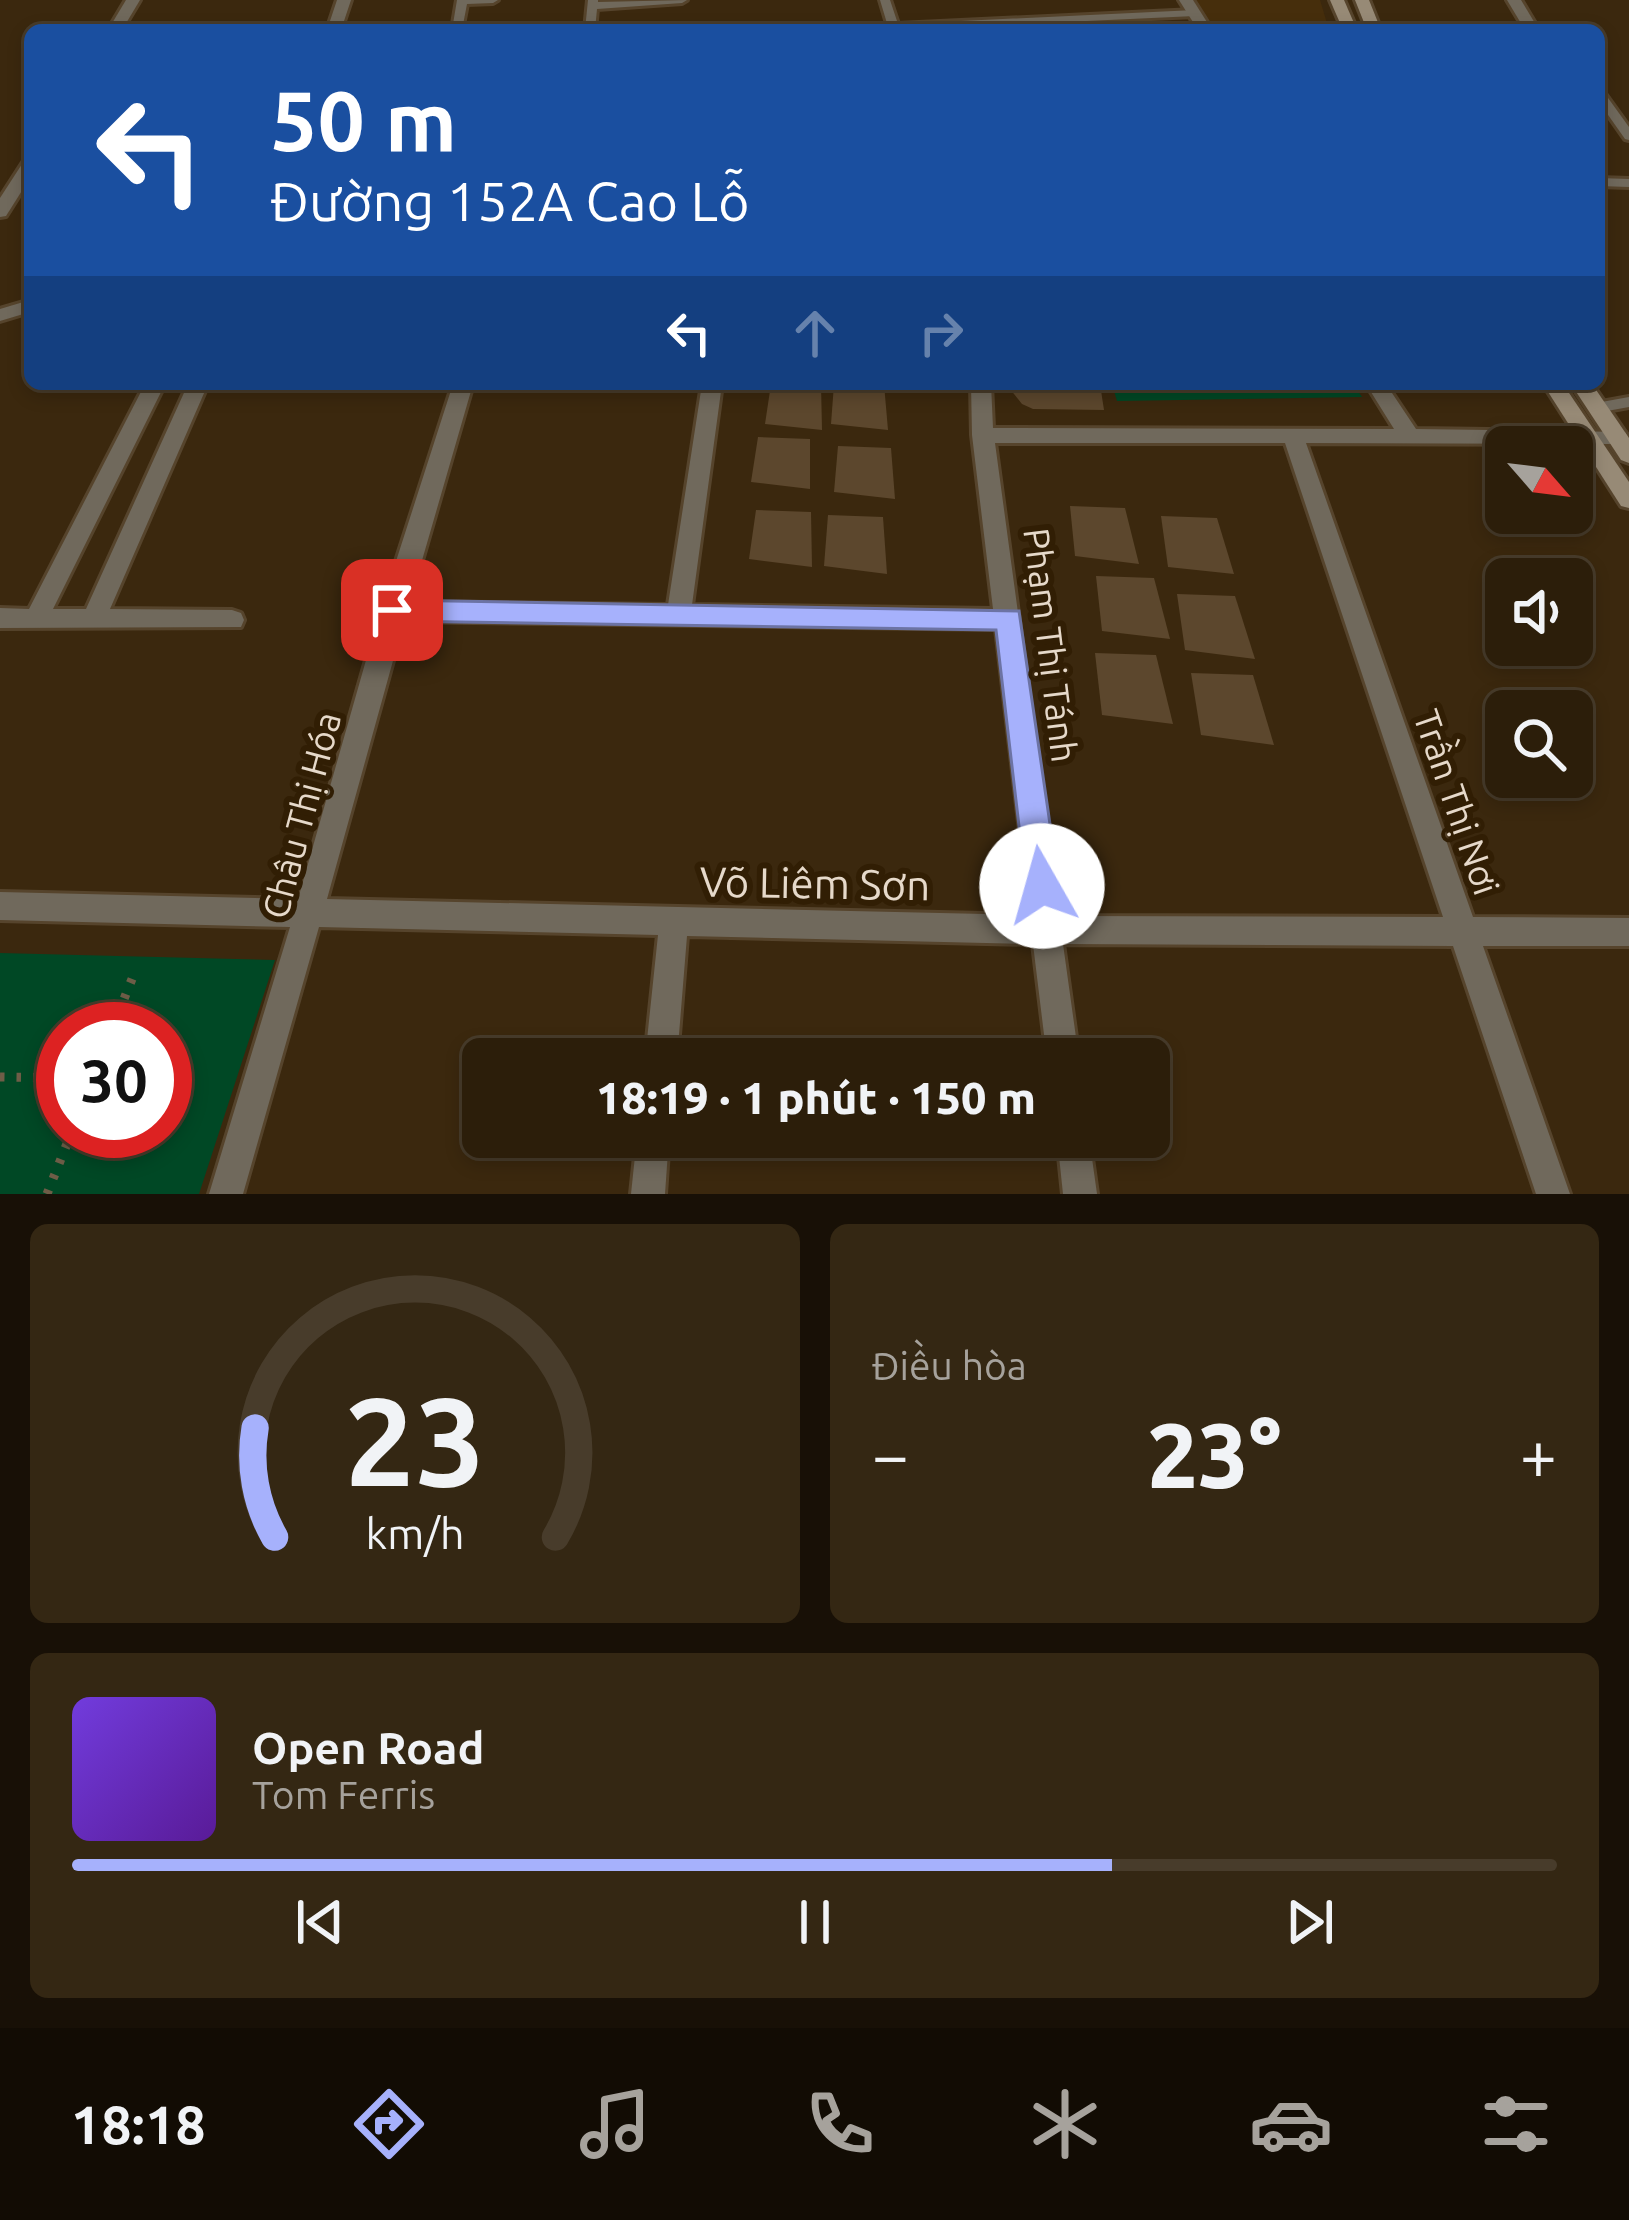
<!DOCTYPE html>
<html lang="vi">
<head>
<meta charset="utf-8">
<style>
	body { margin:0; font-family:Ubuntu,sans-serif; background:#342713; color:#f1f3f6; height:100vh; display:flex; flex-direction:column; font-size:45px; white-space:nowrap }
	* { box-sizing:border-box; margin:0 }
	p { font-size:39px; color:#a6a29c }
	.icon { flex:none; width:66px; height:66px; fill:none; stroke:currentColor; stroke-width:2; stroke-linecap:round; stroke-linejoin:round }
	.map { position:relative; height:1194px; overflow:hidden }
	.details { display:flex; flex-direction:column; gap:30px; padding:30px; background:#181006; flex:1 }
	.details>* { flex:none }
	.banner { position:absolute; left:24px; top:24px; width:1581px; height:366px; border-radius:18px; box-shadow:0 6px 18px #0003,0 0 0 3px #483c2b; background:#1a4fa0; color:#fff; overflow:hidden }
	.needle { width:78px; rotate:118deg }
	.tools { position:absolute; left:1485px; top:426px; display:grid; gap:24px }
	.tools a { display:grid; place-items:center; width:108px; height:108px; border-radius:18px; background:#2c1e0a; box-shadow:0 6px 18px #0003,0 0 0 3px #483c2b; font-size:60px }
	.speed { position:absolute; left:36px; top:1002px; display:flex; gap:24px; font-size:60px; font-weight:700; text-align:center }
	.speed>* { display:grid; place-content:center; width:156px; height:156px; border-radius:50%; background:#2c1e0a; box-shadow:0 6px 18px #0003,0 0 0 3px #483c2b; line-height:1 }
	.speed .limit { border:18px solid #d22; background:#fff; color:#111 }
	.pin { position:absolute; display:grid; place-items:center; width:102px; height:102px; color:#fff; margin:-51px; border-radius:24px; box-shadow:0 6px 18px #0006 }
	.me { position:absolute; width:132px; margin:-66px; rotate:353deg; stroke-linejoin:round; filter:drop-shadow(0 0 9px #0008) }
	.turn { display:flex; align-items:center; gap:42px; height:252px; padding:0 48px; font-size:54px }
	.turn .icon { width:156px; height:156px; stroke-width:2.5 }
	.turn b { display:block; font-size:84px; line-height:102px }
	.lanes { display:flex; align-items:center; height:114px; padding:0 48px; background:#0003; justify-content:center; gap:60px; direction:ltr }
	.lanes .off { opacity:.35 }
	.big { font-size:90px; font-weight:800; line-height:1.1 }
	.details .widget { flex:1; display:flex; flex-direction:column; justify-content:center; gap:18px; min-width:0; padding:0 42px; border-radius:18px; background:#342713 }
	.details .dial { align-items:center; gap:0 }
	.dial svg { height:312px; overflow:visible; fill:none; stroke:#483c2b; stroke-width:7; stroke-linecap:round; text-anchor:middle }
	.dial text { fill:#f1f3f6; stroke:none }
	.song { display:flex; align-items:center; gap:36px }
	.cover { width:144px; height:144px; border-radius:18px; background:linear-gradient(135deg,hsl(260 70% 55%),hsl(270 70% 35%)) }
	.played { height:12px; border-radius:6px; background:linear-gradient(90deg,#a6b1fc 70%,#483c2b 70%) }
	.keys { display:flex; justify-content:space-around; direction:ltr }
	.heat { display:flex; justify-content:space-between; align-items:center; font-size:66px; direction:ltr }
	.details .tiles { flex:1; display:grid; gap:30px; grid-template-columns:1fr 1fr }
	.widget:last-child { grid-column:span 2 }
	.trip { position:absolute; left:462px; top:1038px; width:708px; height:120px; border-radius:18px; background:#2c1e0a; box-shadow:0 6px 18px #0003,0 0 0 3px #483c2b; font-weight:800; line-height:120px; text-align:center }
	.menu { display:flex; height:192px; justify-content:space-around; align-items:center; background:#120c04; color:#a6a29c }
	.menu .icon { width:84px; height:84px }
	.menu .selected { color:#a6b1fc }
	.menu b { font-size:54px; color:#f1f3f6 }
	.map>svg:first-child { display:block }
	.built { fill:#462e0c }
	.green { fill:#004825; fill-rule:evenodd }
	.building { fill:#5c472d }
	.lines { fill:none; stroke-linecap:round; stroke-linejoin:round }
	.lane-casing { stroke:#56442c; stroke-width:6 }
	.street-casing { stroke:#56442c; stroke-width:6 }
	.secondary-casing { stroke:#56442c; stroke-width:6 }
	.path { stroke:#6e5d47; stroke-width:9; stroke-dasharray:4.5 12; stroke-linecap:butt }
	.lane { fill:#70695c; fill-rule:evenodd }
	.street { fill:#70695c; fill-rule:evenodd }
	.secondary { fill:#978a76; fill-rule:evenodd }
	.route { fill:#a6b1fc; stroke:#6c73a4; stroke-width:3 }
	.labels { text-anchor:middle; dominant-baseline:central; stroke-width:12; stroke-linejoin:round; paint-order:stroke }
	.street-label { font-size:36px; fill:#e6d9ca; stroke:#311e04 }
	.near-street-label { font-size:42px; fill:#e6d9ca; stroke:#311e04 }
</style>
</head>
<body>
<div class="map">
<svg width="1629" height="1194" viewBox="0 0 1629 1194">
	<rect width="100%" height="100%" fill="#3b280e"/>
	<polygon class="built" points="1195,0 1320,0 1329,30 1210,30"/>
	<g class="green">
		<polygon points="1112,384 1353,384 1362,397 1117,401"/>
		<path d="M0,953L275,960L199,1194H0ZM63,1029H165V1131H63Z"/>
	</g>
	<g class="building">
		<polygon points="771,384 821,384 822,430 765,424"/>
		<polygon points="834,384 884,384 888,430 831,424"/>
		<polygon points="1006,384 1100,384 1104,410 1033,409 1022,404"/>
		<polygon points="758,437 810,439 810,489 751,482"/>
		<polygon points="838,446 891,448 895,499 834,492"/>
		<polygon points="1070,506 1125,508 1139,564 1075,556"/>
		<polygon points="756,510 811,512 812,567 749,559"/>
		<polygon points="828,515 883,517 887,574 824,566"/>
		<polygon points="1161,516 1217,518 1234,574 1168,567"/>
		<polygon points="1096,576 1154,578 1170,639 1102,631"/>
		<polygon points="1177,594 1235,596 1255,659 1185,650"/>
		<polygon points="1095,653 1156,655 1173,724 1102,715"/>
		<polygon points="1191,673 1253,675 1274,745 1201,735"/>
	</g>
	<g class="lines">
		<defs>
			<g id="lane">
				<polygon points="457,0 498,0 493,3 467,4 462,30 452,30"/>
				<polygon points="588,0 598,0 598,2 687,0 682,3 597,9 595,30 585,30"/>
				<polygon points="880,0 890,0 898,24 1195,10 1200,13 1195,16 889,30"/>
				<polygon points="1599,89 1603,91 1629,127 1629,140 1625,139 1599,102"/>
				<polygon points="1599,178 1629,179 1629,187 1599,186"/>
				<polygon points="1629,397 1629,407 1596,413 1588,408 1596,403"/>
			</g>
			<g id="street">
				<polygon points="126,0 140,0 122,30 108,30"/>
				<polygon points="337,0 351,0 341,30 327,30"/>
				<polygon points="1179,0 1193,0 1212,30 1198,30"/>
				<polygon points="1507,0 1521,0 1539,30 1525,30"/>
				<polygon points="30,160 30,178 6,216 0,217 0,198 24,161"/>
				<polygon points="30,300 30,312 0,321 0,309"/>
				<polygon points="145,384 165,384 53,609 86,609 188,384 208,384 110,609 232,610 241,613 244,620 241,627 0,628 0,608 29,609"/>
				<path d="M453,384H473L410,602L668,605L702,384H722L692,605L993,609L972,435L971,384H991L993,428L1394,429L1366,384H1386L1416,429L1625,432L1628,437L1617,444L1306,443L1473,917L1629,918V946H1483L1570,1194H1536L1453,946L1063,944L1079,1059H1047L1033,944L687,936L677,1059H645L658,935L319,927L243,1194H209L290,927L0,920V892L298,899L380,611ZM995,443H1285L1443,917L1059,916ZM404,621L996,629L1030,915L327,899Z"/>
				<polygon points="637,1137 669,1137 665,1194 631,1194"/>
				<polygon points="1057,1137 1089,1137 1097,1194 1063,1194"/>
			</g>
			<g id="secondary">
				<polygon points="1330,0 1344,0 1357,30 1343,30"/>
				<polygon points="1355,0 1369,0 1381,30 1367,30"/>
				<polygon points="1543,384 1563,384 1629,482 1629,508 1621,506"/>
				<polygon points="1571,384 1592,384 1629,438 1629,463 1621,460"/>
			</g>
		</defs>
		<use href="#lane" class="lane-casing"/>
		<use href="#street" class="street-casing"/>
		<use href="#secondary" class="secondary-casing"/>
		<g class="path">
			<polyline points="112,1029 134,974"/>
			<polyline points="0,1077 63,1078"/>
			<polyline points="47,1194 72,1131"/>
		</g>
		<use href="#lane" class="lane"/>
		<use href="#street" class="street"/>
		<use href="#secondary" class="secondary"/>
	</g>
	<polygon class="route" points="392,600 1019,611 1059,886 1054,897 1042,901 1031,897 1026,886 996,630 392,621 379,610"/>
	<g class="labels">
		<g class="street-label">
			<text transform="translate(1051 645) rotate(83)">Phạm Thị Tánh</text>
			<text transform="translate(1457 802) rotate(71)">Trần Thị Nơi</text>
			<text transform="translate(301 815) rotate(-75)">Châu Thị Hóa</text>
		</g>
		<g class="near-street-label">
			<text transform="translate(815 883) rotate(1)">Võ Liêm Sơn</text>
		</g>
	</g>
</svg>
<div class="tools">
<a><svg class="needle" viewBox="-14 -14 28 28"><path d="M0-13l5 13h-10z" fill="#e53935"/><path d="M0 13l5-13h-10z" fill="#a6a29c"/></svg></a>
<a><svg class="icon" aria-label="sound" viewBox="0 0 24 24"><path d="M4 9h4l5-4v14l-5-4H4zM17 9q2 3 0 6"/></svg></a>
<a><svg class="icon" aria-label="search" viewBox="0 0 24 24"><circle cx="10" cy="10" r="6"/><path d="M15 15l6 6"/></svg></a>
</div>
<div class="speed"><div class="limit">30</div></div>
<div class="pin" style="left:392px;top:610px;background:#d93025"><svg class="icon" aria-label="arrive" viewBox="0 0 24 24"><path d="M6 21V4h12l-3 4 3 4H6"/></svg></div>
<svg class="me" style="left:1042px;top:886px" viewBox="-20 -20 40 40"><circle r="19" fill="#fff"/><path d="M0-13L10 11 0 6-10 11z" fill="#a6b1fc"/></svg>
<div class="trip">18:19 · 1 phút · 150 m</div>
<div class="banner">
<div class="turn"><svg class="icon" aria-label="left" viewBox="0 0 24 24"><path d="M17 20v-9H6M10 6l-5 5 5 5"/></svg><div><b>50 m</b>Đường 152A Cao Lỗ</div></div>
<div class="lanes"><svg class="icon" aria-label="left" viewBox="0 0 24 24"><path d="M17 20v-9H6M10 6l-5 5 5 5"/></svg><svg class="icon off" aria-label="ahead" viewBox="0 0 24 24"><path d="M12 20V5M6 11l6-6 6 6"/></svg><svg class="icon off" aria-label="right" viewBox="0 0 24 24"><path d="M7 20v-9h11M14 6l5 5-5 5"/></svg></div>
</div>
</div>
<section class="details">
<div class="tiles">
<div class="widget dial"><svg viewBox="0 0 100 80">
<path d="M14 69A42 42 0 1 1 86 69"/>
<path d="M14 69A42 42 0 0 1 9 41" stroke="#a6b1fc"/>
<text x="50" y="56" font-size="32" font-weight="700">23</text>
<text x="50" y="72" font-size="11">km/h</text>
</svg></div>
<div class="widget"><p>Điều hòa</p>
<div class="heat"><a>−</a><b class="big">23°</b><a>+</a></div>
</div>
<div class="widget">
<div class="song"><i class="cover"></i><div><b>Open Road</b><p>Tom Ferris</p></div></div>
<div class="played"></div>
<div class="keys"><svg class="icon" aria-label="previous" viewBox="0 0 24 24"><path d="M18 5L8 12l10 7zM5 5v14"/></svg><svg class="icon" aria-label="pause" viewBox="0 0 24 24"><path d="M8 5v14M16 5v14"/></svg><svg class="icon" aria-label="next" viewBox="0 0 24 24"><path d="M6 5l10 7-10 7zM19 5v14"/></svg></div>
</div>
</div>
</section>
<nav class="menu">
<b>18:18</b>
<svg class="icon selected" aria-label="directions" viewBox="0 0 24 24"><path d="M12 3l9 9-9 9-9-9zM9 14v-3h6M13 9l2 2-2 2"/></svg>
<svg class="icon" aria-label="music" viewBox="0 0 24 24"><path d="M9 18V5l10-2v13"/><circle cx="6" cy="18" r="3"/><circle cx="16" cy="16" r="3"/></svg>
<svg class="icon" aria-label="phone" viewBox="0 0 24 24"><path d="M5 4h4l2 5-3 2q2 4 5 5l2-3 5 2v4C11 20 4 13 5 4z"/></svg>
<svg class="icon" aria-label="climate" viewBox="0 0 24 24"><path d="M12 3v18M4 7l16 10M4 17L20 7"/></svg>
<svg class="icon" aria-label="car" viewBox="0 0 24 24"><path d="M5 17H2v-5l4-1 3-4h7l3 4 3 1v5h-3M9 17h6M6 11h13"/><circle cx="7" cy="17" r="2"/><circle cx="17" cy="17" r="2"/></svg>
<svg class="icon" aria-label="filters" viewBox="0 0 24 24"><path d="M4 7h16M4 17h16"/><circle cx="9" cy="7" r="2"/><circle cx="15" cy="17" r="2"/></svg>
</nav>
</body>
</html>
